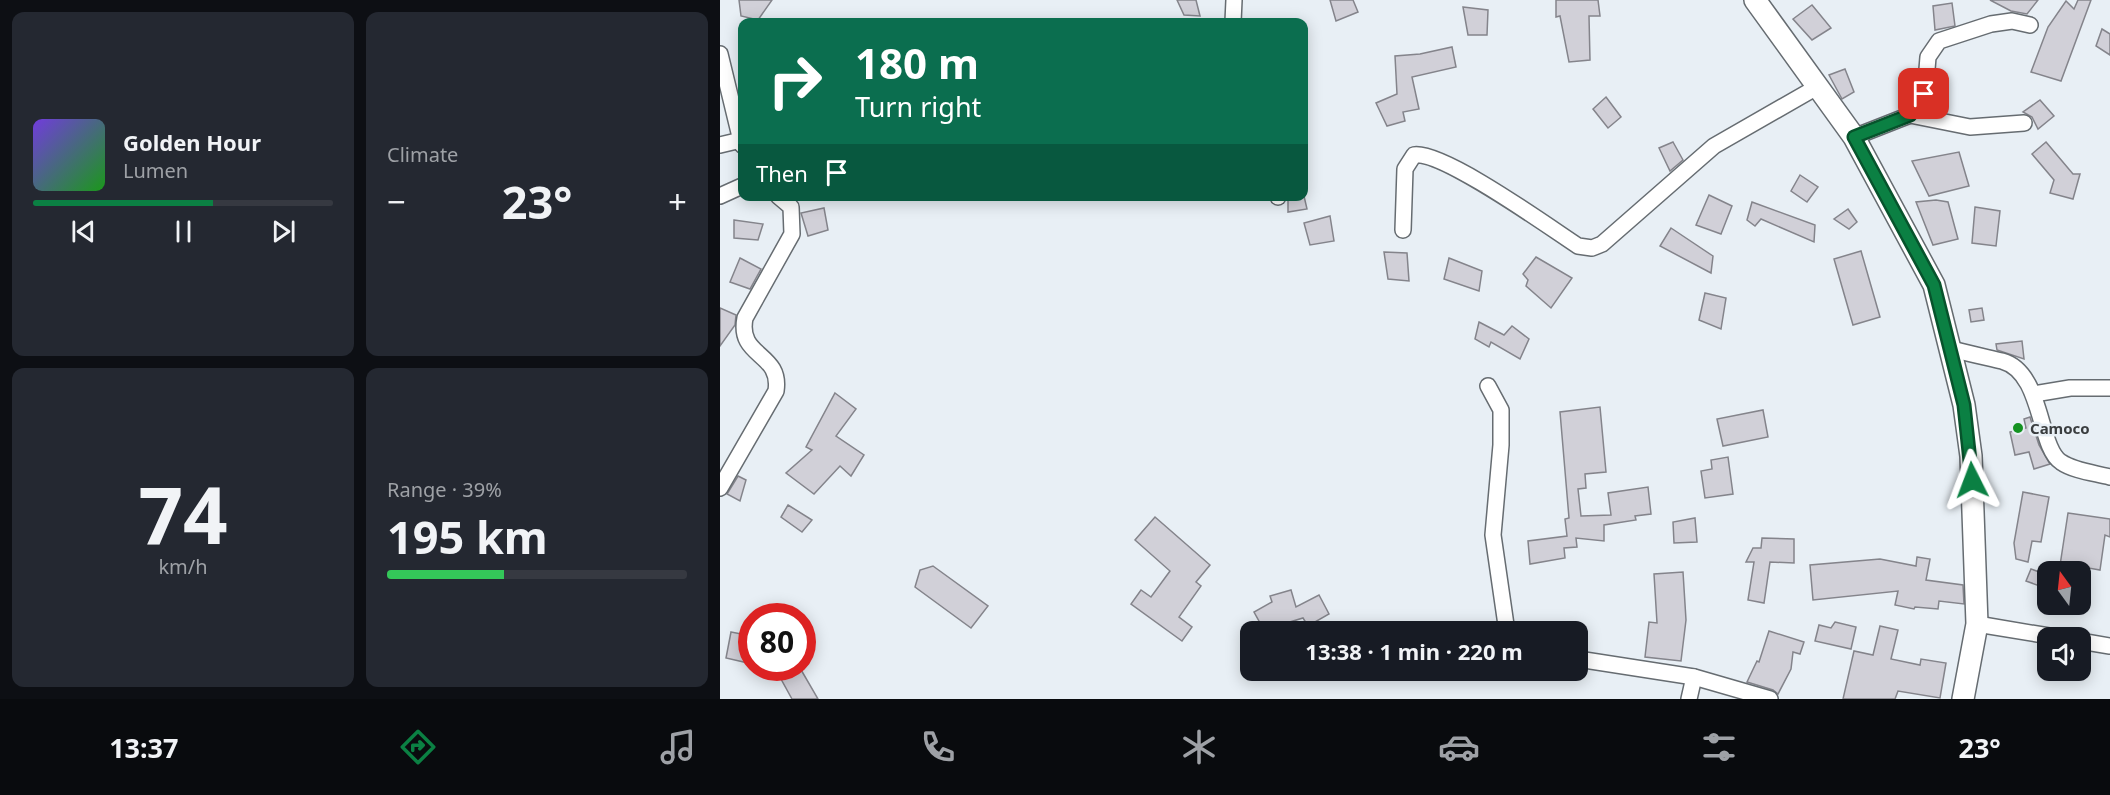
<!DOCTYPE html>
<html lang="en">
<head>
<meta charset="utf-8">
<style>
	body { margin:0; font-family:"Noto Sans",sans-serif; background:#242831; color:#f1f3f6; height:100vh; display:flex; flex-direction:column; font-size:22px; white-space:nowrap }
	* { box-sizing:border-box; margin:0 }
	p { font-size:20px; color:#9ea1a6 }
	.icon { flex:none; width:33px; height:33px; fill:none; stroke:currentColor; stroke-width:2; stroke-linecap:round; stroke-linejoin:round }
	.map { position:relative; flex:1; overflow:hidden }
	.side { display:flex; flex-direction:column; gap:12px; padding:12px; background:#0d0f14; width:720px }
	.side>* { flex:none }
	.hud { position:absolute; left:18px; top:18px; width:570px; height:183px; border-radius:12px; box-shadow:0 3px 15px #0003; background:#0b6e4f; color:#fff; overflow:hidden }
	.needle { width:39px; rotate:345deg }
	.tools { position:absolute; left:1317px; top:561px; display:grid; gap:12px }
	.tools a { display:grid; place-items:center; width:54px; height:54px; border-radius:12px; background:#171b24; box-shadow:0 3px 15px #0003; font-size:30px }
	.speed { position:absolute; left:18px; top:603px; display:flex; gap:12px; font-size:30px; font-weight:700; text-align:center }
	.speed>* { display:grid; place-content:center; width:78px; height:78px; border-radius:50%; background:#171b24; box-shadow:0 3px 15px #0003; line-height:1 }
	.speed .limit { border:9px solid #d22; background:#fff; color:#111 }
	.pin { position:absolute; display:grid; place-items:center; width:51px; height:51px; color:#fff; margin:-26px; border-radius:12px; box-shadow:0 3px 9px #0006 }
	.me { position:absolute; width:66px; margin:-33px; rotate:357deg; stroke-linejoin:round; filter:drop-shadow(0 0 4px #0008) }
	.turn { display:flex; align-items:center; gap:21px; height:126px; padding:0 18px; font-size:27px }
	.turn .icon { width:78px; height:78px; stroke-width:2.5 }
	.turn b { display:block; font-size:42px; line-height:51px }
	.then { display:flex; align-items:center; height:57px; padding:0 18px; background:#0003; gap:12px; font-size:22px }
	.big { font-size:45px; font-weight:700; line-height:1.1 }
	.side .tile { flex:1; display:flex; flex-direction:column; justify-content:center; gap:9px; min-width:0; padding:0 21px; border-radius:12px; background:#242831 }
	.side .dial { align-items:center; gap:0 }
	.dial b { font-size:78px; line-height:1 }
	.song { display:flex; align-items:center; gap:18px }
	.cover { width:72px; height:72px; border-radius:9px; background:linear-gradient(135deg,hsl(260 70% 55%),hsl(120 70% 35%)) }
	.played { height:6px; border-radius:3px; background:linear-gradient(90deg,#0b8043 60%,#363941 60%) }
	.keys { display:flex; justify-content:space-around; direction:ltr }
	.heat { display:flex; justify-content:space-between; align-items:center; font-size:33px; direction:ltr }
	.charge { height:9px; border-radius:4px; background:linear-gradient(90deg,#34c759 39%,#363941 0) }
	.side .tiles { flex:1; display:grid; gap:12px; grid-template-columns:repeat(2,1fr) }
	.trip { position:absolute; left:520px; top:621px; width:348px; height:60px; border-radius:12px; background:#171b24; box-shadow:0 3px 15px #0003; font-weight:700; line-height:60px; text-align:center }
	.tab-bar { display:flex; height:96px; justify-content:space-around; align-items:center; background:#090b0e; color:#9ea1a6 }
	.tab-bar .icon { width:42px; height:42px }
	.tab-bar .active { color:#0b8043 }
	.tab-bar b { font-size:27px; color:#f1f3f6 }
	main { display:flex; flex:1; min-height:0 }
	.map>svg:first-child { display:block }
	.building { fill:#d1d0d8; stroke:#84848b; stroke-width:1.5 }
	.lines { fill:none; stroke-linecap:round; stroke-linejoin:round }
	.minor-casing { stroke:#666c71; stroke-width:18 }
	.highway-casing { stroke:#666c71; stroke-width:24 }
	.minor { stroke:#fff; stroke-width:15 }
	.highway { stroke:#fff; stroke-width:21 }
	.route-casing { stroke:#07532c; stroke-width:15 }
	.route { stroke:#0b8043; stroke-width:10 }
	.poi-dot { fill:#149221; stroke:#e8eff5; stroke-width:2 }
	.labels { text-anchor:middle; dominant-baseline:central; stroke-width:5; stroke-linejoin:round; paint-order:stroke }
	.poi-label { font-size:15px; font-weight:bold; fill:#3a3d3f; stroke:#e8eff5; text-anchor:start }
</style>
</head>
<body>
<main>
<section class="side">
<div class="tiles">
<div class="tile">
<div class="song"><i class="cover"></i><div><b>Golden Hour</b><p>Lumen</p></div></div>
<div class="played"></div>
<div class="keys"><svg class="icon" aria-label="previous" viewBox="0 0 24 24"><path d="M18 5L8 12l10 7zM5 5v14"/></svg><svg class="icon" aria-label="pause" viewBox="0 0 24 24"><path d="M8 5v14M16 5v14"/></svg><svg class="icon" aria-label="next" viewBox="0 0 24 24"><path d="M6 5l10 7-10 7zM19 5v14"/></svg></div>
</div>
<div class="tile"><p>Climate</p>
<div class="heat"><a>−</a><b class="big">23°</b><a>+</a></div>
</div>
<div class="tile dial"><b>74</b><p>km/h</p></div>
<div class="tile"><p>Range · 39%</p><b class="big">195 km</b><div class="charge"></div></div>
</div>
</section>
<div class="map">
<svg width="1390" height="699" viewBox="0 0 1390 699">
	<rect width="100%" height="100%" fill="#e8eff5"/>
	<g class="building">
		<polygon points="19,0 52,0 38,20 21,16"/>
		<polygon points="457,0 476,0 480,16 464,15"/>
		<polygon points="610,0 633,0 638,12 616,21"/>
		<polygon points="836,0 878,0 880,16 869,16 870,60 849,62 840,16 836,17"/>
		<polygon points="1270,0 1318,0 1307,14 1291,11"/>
		<polygon points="1358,0 1371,0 1341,81 1311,72 1328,27 1346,1 1354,9"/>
		<polygon points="1232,3 1235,26 1215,30 1213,6"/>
		<polygon points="1092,5 1111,28 1092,40 1073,19"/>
		<polygon points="743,7 768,10 767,35 748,35"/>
		<polygon points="1382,29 1390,34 1390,55 1376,46"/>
		<polygon points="732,47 736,67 692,77 699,109 683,112 685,121 667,126 656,103 677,94 675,56 700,54"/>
		<polygon points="1125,69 1134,92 1122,99 1109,75"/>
		<polygon points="886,97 901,117 888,128 873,109"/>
		<polygon points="1320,100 1334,116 1318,129 1312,117 1303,112"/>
		<polygon points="953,142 963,160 950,171 939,148"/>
		<polygon points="1326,142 1353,174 1360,174 1353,199 1330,193 1334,180 1312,154"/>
		<polygon points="1239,152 1249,186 1209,196 1192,161"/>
		<polygon points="1080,175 1098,187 1087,202 1071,191"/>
		<polygon points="989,195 1012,206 1001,234 976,225"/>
		<polygon points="568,196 584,196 587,209 568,212"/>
		<polygon points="1216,200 1228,202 1238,239 1213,245 1196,202"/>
		<polygon points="1032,202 1095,225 1094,242 1041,219 1035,226 1027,220"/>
		<polygon points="1255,207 1280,211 1276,246 1252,243"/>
		<polygon points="104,208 108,230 88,236 81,213"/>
		<polygon points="1128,209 1137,222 1129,229 1114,219"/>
		<polygon points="610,216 614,241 590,245 584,223"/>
		<polygon points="14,220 43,224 38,240 14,238"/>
		<polygon points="951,228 993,256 991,273 940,246"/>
		<polygon points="1141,251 1160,317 1133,325 1114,259"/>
		<polygon points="664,252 687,253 689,281 668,279"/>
		<polygon points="816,257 852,278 831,308 806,286 808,280 803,274"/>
		<polygon points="20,258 41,269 30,289 10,282"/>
		<polygon points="729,258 762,271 759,291 724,279"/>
		<polygon points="985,293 1006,298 1001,329 979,320"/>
		<polygon points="0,308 16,315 15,325 0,346"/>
		<polygon points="1262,308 1264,320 1251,322 1249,310"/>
		<polygon points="759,322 784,335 792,326 809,339 800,359 771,342 769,347 755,339"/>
		<polygon points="1302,341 1304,359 1277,350 1276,344"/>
		<polygon points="115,393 136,409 116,436 144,455 131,476 120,466 94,494 66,473 92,450 86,447"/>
		<polygon points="880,407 886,472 865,474 866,488 858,489 861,516 891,515 888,493 928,487 931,514 915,516 916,520 884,525 884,541 856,538 857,547 844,548 845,558 810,564 808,541 847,536 845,519 849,518 840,412"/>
		<polygon points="1043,410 1048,437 1003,446 997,419"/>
		<polygon points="1310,417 1319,445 1330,464 1314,469 1309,452 1295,455 1290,432 1306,428 1304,419"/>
		<polygon points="1008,457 1013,494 985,498 981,471 992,469 991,460"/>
		<polygon points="18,476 26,480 20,501 7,494"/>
		<polygon points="1303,492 1329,497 1321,542 1312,541 1308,562 1296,559 1294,543"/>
		<polygon points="68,505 92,520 82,532 61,517"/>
		<polygon points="1348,513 1390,519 1390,537 1385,535 1380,570 1369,568 1368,572 1339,572"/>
		<polygon points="435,517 490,565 476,582 481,586 459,617 472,627 462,641 411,604 421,590 431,597 450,571 415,540"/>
		<polygon points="975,518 977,542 954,543 953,522"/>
		<polygon points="1042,538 1074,539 1074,563 1050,562 1044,603 1028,600 1034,562 1026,562 1033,548 1041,548"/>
		<polygon points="1197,557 1210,559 1206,580 1243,585 1244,604 1219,601 1218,609 1195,607 1194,609 1175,605 1178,591 1093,600 1090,565 1160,559 1196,566"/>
		<polygon points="213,566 268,606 251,628 195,587 200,570"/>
		<polygon points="1311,569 1328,575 1328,589 1306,581"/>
		<polygon points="963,572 966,620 961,661 925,657 929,622 937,623 934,574"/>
		<polygon points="571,590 576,607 599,595 609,614 588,626 583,618 544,630 534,612 552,602 550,596"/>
		<polygon points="1115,622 1136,627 1131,649 1095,641 1099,625 1111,628"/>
		<polygon points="1160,626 1178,630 1171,659 1200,665 1201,659 1226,663 1220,698 1178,691 1175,699 1123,699 1134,651 1153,655"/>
		<polygon points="1049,631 1084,642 1080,654 1073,652 1071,669 1058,694 1053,690 1027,682 1037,661 1039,662"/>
		<polygon points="11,632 32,636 28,663 6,658"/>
		<polygon points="80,668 98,699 72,699 61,679"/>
	</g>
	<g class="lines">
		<defs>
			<g id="minor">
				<polyline points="513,22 514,0"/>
				<polyline points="0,54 22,145"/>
				<polyline points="1190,115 1250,127 1304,123"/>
				<polyline points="1134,137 1190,115 1198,107 1205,94 1208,57 1219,41 1271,24 1292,21 1310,25"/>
				<polyline points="0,145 21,140"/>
				<polyline points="0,196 22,186"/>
				<polyline points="558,196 558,197"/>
				<path d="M683,230L685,169L694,155C722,150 829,227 858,246L872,248L882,244L994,146L1097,87"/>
				<path d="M1228,348C1246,353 1265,357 1282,361C1323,372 1318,447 1341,462C1354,471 1375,473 1390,477"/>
				<polyline points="768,386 781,410 781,445 773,535 787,632"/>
				<polyline points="1314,394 1350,388 1390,388"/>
				<path d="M0,488L56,391C62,352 17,358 25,318L72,234L71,207L58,196"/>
				<polyline points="1257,624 1341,638"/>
				<polyline points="1360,641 1390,646"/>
				<polyline points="858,659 974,677 1050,699"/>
				<polyline points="969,699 974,677"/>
			</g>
			<polyline id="highway" points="1035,0 1134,137 1214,285 1244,405 1251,456 1257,624 1243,699"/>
		</defs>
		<use href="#minor" class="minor-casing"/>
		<use href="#highway" class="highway-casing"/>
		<use href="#minor" class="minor"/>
		<use href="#highway" class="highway"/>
	</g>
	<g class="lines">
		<defs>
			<polyline id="route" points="1204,94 1190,115 1134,137 1214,285 1244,405 1252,480"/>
		</defs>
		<use href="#route" class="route-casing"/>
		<use href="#route" class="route"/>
	</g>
	<circle class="poi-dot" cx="1298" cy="428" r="6"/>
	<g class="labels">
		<g class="poi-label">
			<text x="1310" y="428">Camoco</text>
		</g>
	</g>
</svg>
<div class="tools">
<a><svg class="needle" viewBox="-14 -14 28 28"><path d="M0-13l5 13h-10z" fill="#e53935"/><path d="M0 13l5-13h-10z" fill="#9ea1a6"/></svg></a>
<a><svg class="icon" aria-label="sound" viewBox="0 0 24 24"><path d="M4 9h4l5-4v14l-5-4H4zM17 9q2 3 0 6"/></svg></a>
</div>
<div class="speed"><div class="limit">80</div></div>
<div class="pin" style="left:1204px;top:94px;background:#d93025"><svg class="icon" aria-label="arrive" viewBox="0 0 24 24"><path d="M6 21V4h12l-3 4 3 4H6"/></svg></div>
<svg class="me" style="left:1252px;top:480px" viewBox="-20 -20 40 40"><path d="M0-17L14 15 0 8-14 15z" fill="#0b8043" stroke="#fff" stroke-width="4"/></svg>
<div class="trip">13:38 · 1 min · 220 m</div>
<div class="hud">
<div class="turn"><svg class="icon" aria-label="right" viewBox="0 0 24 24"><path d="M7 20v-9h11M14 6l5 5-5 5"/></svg><div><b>180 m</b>Turn right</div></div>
<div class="then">Then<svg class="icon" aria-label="arrive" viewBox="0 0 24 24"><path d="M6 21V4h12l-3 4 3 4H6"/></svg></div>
</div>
</div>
</main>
<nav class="tab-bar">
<b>13:37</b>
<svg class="icon active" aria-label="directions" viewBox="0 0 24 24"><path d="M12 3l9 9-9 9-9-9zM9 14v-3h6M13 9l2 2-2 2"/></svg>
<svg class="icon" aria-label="music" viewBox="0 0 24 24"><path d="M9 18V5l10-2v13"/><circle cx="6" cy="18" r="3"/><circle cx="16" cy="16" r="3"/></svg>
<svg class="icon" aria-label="phone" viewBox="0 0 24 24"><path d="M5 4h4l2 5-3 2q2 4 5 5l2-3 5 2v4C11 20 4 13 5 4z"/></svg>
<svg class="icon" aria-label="climate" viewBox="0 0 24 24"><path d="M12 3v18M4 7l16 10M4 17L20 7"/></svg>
<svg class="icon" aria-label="car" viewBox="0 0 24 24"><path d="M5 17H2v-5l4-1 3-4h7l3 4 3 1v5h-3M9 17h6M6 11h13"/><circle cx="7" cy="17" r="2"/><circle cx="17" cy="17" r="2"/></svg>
<svg class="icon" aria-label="filters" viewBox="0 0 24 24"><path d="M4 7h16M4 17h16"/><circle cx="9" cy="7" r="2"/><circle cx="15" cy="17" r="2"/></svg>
<b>23°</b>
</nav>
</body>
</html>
